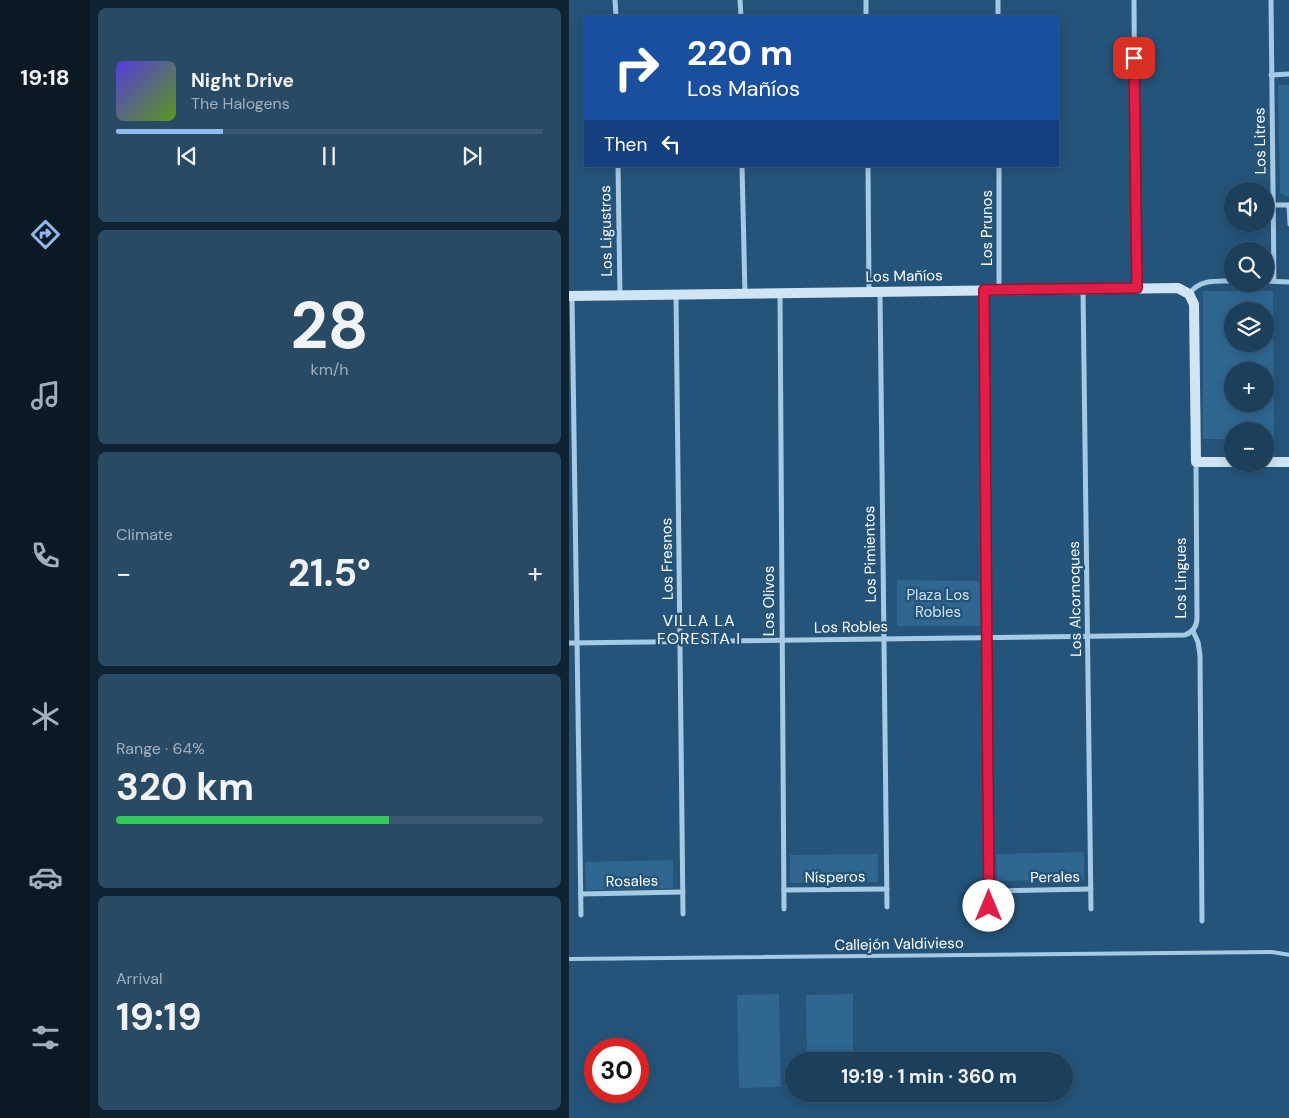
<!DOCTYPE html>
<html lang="en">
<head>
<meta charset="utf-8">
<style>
	body { margin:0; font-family:"DM Sans",sans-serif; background:#294a65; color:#f1f3f6; height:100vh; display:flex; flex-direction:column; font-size:19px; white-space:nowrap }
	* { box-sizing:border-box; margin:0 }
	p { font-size:16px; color:#a0afbb }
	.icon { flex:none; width:28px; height:28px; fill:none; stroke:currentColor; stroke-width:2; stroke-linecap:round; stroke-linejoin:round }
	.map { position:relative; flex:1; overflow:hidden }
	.side { display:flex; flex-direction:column; gap:8px; padding:8px; background:#0f2333; width:479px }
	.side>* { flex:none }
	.banner { position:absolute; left:15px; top:15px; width:475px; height:152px; border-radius:0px; box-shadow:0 2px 12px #0003,0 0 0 1px #3a5872; background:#1a4fa0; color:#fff; overflow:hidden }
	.fabs { position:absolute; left:655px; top:182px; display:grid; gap:10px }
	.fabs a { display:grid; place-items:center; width:50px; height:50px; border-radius:50%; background:#1c3f5c; box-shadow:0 2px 12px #0003,0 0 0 1px #3a5872; font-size:25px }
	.speed { position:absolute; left:15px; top:1038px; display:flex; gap:10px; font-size:25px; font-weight:700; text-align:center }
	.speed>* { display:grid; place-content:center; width:65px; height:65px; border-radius:50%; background:#1c3f5c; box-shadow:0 2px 12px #0003,0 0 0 1px #3a5872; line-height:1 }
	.speed .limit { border:8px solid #d22; background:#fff; color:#111 }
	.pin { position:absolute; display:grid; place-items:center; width:42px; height:42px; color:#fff; margin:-21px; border-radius:10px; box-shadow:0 2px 8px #0006 }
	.me { position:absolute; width:55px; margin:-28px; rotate:0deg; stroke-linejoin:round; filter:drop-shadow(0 0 4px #0008) }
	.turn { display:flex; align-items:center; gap:18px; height:105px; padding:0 20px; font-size:22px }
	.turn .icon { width:65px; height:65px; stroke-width:2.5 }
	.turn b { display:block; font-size:35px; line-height:42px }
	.then { display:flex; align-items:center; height:48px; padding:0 20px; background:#0003; gap:10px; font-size:19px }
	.big { font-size:38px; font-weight:700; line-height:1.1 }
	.side .tile { flex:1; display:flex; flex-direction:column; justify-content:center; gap:8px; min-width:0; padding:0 18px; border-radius:8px; background:#294a65 }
	.side .dial { align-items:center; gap:0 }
	.dial b { font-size:65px; line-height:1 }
	.song { display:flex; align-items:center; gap:15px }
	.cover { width:60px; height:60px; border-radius:8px; background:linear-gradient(135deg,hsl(250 70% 55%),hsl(90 70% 35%)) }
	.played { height:5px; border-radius:2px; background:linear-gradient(90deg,#90b9f0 25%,#3a5872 25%) }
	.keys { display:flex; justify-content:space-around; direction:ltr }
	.heat { display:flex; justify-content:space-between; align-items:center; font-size:28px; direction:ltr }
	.charge { height:8px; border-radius:4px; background:linear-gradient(90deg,#34c759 64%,#3a5872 0) }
	.trip { position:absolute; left:216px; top:1052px; width:288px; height:50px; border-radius:25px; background:#1c3f5c; box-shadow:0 2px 12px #0003,0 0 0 1px #3a5872; font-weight:700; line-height:50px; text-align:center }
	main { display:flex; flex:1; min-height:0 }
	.menu { display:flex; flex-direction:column; width:90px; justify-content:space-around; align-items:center; background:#0b1925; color:#a0afbb }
	.menu .icon { width:35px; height:35px }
	.menu .on { color:#90b9f0 }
	.menu b { font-size:22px; color:#f1f3f6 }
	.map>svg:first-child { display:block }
	.green { fill:#2f6791; fill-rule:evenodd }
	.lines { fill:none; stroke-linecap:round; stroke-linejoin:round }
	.lane { stroke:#a7cae4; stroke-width:4 }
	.street { stroke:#a7cae4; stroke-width:5 }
	.secondary { stroke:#d0e4f4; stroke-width:10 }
	.route-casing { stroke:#92132f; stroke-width:12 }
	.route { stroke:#e11d48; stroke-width:9 }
	.labels { text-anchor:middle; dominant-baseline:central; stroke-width:5; stroke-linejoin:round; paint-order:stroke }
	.street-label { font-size:15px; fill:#fff; stroke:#25547a }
	.park-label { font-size:15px; fill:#cae2f3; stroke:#25547a }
	.neighbourhood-label { font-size:16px; letter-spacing:1px; fill:#fff; stroke:#25547a }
</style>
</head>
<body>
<main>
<nav class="menu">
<b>19:18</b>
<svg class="icon on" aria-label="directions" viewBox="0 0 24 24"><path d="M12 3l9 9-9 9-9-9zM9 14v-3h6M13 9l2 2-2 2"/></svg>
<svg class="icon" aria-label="music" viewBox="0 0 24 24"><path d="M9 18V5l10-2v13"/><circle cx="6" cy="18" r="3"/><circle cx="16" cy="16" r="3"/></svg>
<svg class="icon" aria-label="phone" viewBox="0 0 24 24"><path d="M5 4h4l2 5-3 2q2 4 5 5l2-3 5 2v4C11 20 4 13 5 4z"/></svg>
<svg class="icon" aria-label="climate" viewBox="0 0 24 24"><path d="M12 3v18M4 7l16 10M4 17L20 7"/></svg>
<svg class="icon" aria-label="car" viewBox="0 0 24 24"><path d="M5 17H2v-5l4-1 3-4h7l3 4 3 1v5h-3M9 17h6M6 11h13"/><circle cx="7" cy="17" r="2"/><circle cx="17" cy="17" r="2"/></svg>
<svg class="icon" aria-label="filters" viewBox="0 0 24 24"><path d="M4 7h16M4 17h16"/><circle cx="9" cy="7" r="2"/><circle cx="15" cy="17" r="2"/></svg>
</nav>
<section class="side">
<div class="tile">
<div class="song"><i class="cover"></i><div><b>Night Drive</b><p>The Halogens</p></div></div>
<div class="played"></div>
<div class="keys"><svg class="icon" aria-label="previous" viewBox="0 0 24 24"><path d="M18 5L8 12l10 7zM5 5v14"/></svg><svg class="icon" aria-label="pause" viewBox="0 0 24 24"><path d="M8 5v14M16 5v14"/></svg><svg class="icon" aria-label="next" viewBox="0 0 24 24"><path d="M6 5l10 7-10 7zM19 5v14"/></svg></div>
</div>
<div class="tile dial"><b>28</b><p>km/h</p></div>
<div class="tile"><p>Climate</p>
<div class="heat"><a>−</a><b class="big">21.5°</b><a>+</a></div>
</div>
<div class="tile"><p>Range · 64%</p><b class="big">320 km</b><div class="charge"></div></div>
<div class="tile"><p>Arrival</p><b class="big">19:19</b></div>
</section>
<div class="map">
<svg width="721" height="1118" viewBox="0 0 721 1118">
	<rect width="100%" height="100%" fill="#25547a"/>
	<g class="green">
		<polygon points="709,85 720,85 720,197 711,193"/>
		<path d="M634,291H704L705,439H696V431H664V439H634ZM664,311H696V344H664ZM664,371H696V404H664Z"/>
		<polygon points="328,580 410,581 412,626 328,626"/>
		<polygon points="515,852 515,880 428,881 427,854"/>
		<polygon points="309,854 309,882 221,883 221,855"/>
		<polygon points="104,860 104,888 17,890 16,862"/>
		<polygon points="210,994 212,1087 170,1088 168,995"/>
		<polygon points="284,994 284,1061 238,1061 237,995"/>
	</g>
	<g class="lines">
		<polyline class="lane" points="0,959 703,952 721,955"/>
		<g class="street">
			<polyline points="46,0 47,16"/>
			<polyline points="171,0 172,16"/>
			<polyline points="297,0 297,16"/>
			<polyline points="429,0 429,16"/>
			<polyline points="565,0 567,288"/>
			<polyline points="702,0 705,281"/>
			<polyline points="702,75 721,74"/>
			<polyline points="49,166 51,295"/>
			<polyline points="173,166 176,294"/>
			<polyline points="299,166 300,292"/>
			<polyline points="430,166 430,290"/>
			<polyline points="704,205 721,205"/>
			<polyline points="720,205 721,224"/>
			<polyline points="696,281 721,282"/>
			<polyline points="514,289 522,909"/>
			<polyline points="415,290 420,906"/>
			<polyline points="311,292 318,907"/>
			<polyline points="211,294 215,909"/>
			<path d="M620,294C631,279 647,281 664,281"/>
			<polyline points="107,295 114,914"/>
			<polyline points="3,296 12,915"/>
			<polyline points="624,631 629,642 631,655 633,921"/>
			<path d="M0,643L616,635C624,632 628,627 628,618L627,462"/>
			<polyline points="215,890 318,889"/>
			<polyline points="419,891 522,889"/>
			<polyline points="12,894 114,892"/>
		</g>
		<g class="secondary">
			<polyline points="0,296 609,288 620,294 625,304 627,462 664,462"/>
			<polyline points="696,462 721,462"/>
		</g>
	</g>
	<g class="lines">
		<defs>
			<polyline id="route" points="420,906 415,290 568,288 565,58"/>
		</defs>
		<use href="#route" class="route-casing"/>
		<use href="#route" class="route"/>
	</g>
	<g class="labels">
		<g class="street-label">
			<text transform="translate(691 141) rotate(-91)">Los Litres</text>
			<text transform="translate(418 228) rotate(-90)">Los Prunos</text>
			<text transform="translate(37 231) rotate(-91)">Los Ligustros</text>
			<text transform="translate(335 276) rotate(-1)">Los Mañíos</text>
			<text transform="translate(301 554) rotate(-91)">Los Pimientos</text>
			<text transform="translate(98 559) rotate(-91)">Los Fresnos</text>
			<text transform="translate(612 578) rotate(-90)">Los Lingues</text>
			<text transform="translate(506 599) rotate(-91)">Los Alcornoques</text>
			<text transform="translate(200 601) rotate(-90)">Los Olivos</text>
			<text transform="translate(282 627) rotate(-1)">Los Robles</text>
			<text transform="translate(266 877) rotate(-1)">Nísperos</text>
			<text transform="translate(486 877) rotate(-1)">Perales</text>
			<text transform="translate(63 881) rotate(-1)">Rosales</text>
			<text transform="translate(330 944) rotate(-1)">Callejón Valdivieso</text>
		</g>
		<g class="park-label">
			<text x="369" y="595">Plaza Los<tspan x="369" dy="17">Robles</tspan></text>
		</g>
		<g class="neighbourhood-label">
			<text x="130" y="620">VILLA LA<tspan x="130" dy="18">FORESTA I</tspan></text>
		</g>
	</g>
</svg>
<div class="fabs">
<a><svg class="icon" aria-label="sound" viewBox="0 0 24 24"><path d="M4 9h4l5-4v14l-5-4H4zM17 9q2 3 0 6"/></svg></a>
<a><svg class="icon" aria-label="search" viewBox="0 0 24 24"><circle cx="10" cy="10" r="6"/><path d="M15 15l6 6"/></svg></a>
<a><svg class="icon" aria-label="layers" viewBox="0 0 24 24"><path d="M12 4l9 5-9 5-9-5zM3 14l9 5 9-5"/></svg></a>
<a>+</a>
<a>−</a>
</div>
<div class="speed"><div class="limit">30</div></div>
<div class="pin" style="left:565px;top:58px;background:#d93025"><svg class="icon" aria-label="arrive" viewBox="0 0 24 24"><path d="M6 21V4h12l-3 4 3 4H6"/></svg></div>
<svg class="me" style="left:420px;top:906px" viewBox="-20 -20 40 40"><circle r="19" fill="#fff"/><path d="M0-13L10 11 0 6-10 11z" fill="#e11d48"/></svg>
<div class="trip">19:19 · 1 min · 360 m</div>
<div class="banner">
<div class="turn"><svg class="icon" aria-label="right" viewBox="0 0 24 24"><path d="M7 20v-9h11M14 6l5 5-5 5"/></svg><div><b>220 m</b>Los Mañíos</div></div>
<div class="then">Then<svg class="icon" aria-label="left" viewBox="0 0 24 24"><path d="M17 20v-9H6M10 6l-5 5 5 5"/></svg></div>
</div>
</div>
</main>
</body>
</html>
